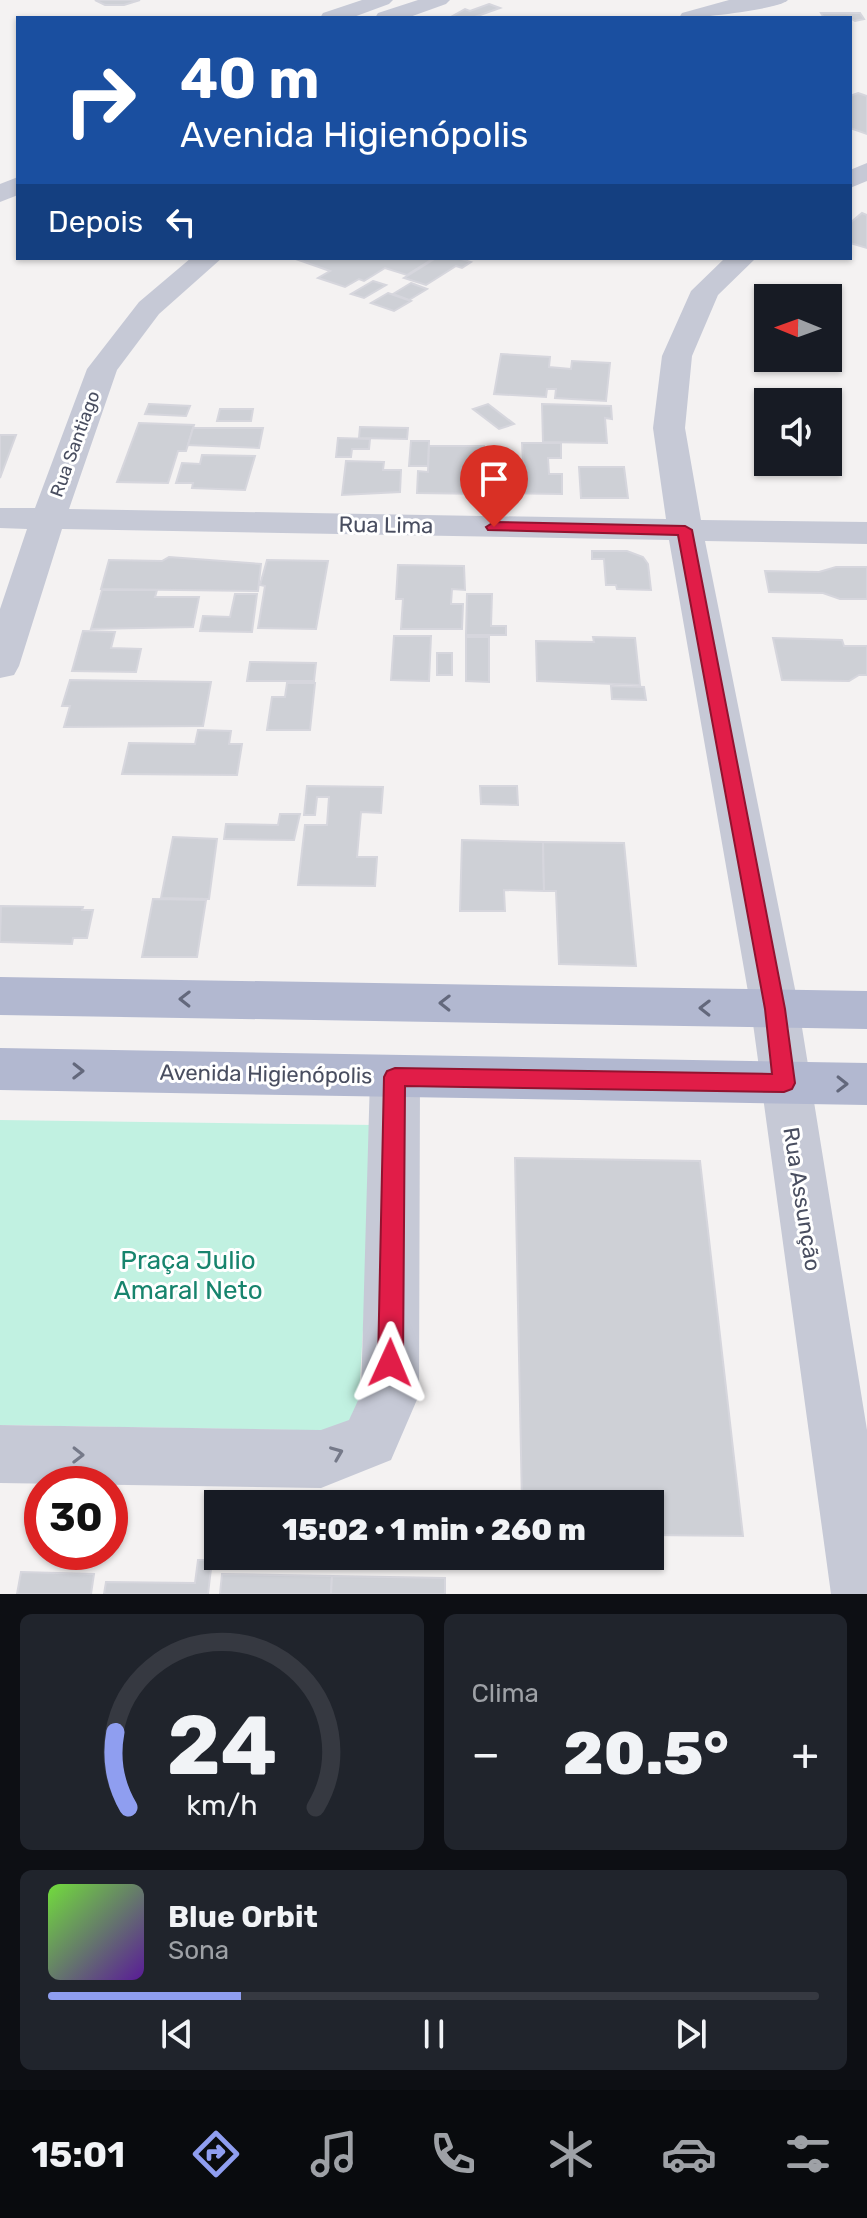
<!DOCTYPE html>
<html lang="pt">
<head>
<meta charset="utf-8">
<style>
	body { margin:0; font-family:Rubik,sans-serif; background:#20242c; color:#f1f3f6; height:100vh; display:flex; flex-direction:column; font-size:30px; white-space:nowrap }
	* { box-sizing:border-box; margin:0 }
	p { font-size:26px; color:#9ea1a6 }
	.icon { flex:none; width:44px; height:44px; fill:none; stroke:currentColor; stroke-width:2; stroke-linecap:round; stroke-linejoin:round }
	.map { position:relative; height:1594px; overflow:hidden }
	.side { display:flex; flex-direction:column; gap:20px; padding:20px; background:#0d0f14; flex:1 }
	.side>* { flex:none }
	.guide { position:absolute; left:16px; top:16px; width:836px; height:244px; border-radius:0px; box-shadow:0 2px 6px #0004; background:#1a4fa0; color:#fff; overflow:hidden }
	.needle { width:52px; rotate:271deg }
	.tools { position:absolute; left:754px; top:284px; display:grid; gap:16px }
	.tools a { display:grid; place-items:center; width:88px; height:88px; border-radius:0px; background:#171b24; box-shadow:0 2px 6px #0004; font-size:40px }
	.speed { position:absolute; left:24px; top:1466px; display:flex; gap:16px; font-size:40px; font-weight:700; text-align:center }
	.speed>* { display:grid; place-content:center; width:104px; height:104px; border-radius:50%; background:#171b24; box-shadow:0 2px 6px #0004; line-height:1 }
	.speed .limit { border:12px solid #d22; background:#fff; color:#111 }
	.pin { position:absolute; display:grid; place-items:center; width:68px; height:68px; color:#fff; margin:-82px -34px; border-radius:50% 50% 50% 0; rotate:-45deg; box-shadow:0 0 8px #0007 }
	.pin .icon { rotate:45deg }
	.me { position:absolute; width:88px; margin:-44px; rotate:1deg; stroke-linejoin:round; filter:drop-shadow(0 0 6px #0008) }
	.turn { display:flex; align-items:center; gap:28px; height:168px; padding:0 32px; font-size:36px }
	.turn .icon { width:104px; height:104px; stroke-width:2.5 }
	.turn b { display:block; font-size:56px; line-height:68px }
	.then { display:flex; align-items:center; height:76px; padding:0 32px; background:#0003; gap:16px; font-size:30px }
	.big { font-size:60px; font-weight:800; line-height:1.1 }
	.side .card { flex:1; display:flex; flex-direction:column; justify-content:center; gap:12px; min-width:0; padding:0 28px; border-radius:12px; background:#20242c }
	.side .dial { align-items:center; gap:0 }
	.dial svg { height:208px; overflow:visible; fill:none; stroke:#363941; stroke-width:7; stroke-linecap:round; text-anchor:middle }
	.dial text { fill:#f1f3f6; stroke:none }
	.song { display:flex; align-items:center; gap:24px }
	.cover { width:96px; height:96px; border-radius:12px; background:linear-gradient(135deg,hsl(100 70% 55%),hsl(270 70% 35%)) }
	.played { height:8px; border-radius:4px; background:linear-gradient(90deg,#8f9ef0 25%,#363941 25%) }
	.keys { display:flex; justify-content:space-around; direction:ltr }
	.heat { display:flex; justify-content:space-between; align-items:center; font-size:44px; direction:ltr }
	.side .tiles { flex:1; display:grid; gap:20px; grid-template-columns:1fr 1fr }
	.card:last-child { grid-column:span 2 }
	.trip { position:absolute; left:204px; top:1490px; width:460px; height:80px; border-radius:0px; background:#171b24; box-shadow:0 2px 6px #0004; font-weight:800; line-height:80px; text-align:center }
	.dock { display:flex; height:128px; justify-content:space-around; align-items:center; background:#090b0e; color:#9ea1a6 }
	.dock .icon { width:56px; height:56px }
	.dock .active { color:#8f9ef0 }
	.dock b { font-size:36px; color:#f1f3f6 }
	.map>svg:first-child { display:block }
	.green { fill:#c1f1e1 }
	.building { fill:#ced0d6; stroke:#d6d6dd; stroke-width:2 }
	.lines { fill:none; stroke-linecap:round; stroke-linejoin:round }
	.minor { fill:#c6c9d6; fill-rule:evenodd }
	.major { fill:#b2b8d0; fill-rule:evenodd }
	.oneway { stroke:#63687c }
	.oneway2 { stroke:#757989 }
	.route { fill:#e11d48; stroke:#92132f; stroke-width:2 }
	.labels { text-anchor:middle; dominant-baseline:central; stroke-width:6; stroke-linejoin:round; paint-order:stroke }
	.far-street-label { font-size:18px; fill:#494e60; stroke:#fff }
	.street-label { font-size:22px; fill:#494e60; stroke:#fff }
	.near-park-label { font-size:26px; fill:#17846d; stroke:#fff }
</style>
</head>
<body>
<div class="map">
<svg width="867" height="1594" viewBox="0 0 867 1594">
	<rect width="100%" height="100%" fill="#f4f2f2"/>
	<polygon class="green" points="0,1120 375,1125 357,1431 0,1425"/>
	<g class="building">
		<polygon points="95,0 140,0 124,5 105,5"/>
		<polygon points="489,4 500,8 472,18 451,17 465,9 470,11"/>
		<polygon points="821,13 860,13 864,19 855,21 850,18 824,18"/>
		<polygon points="858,93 867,96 867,134 850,128 850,96"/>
		<polygon points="862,213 867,215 867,248 850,243 850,223"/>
		<polygon points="293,258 434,258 407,275 385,268 364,281 359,279 345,287 318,278 330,271"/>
		<polygon points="436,258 458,258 471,262 462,268 456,266 426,285 404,278"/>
		<polygon points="373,281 386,285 364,298 351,294"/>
		<polygon points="411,283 427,289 409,300 393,294"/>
		<polygon points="388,293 411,301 394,311 371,303"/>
		<polygon points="501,354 550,357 549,367 571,369 572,361 610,363 606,401 555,398 556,389 547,389 546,397 494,394"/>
		<polygon points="149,404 190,406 186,416 145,414"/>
		<polygon points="488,404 514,424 499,429 473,409"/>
		<polygon points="542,404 611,406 612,419 605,418 607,443 543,442"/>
		<polygon points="220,409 253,409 251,421 217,421"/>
		<polygon points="139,423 194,425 186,451 178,451 168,483 117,482"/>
		<polygon points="360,427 408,428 407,439 359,438"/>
		<polygon points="193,428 263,428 259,448 188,445"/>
		<polygon points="0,435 16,435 0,478"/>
		<polygon points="338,438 370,439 369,449 352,449 351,457 336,457"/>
		<polygon points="411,441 429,441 428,466 409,466"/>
		<polygon points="522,443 561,443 561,458 548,458 549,474 562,474 562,494 486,493 484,462 523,462"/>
		<polygon points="429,446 484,446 485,470 478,470 478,475 485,475 486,494 417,493 418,471 428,472"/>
		<polygon points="202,455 255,456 245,490 192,488 193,483 176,483 182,463 200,464"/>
		<polygon points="346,461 384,462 383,470 401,470 400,492 342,495"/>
		<polygon points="579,467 624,467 628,498 581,498"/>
		<polygon points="592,551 627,551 643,557 648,564 651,590 617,589 616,585 606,585 604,559 592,559"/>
		<polygon points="169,557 261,564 258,591 101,589 109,560 162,561"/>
		<polygon points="267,560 328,561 316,629 258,628 265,586 260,585"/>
		<polygon points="398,565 464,566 465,590 452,589 451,604 463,604 462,629 401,629 403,599 396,599"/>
		<polygon points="836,567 867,567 867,599 840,599 823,593 769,592 765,571 819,572"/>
		<polygon points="102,590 157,590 155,597 199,597 193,627 91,629"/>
		<polygon points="235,594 257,594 252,632 200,631 203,616 230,617"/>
		<polygon points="467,594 492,594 491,626 506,626 506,635 466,635"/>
		<polygon points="83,631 115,632 111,648 141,649 136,672 72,671"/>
		<polygon points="394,636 431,636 429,681 391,680"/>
		<polygon points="466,637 489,637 489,682 466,681"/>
		<polygon points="593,637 635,638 640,685 537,681 536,641 594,642"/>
		<polygon points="773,638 842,640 844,646 867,646 867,675 859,675 849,681 782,680"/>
		<rect x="437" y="653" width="15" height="22"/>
		<polygon points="250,662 316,663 314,681 247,681"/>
		<polygon points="70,680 211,682 203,726 64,727 70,706 62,706"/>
		<polygon points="287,683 315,683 310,730 267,730 272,697 285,697"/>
		<polygon points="611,686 644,687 646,700 612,699"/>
		<polygon points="198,730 231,731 229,744 242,744 237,775 122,774 129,743 195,744"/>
		<polygon points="307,786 383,787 381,813 361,812 357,857 377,857 375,886 298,885 305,825 327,825 329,797 317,797 315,815 304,815"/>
		<polygon points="480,786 517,786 518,805 481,804"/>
		<polygon points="280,814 300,814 294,840 224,839 226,824 278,825"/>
		<polygon points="173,837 217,839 209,899 161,898"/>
		<polygon points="462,840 543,842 544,891 504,890 505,911 460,911"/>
		<polygon points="543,842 624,843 636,966 559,964 556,891 544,891"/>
		<polygon points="153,899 206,900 197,957 142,957"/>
		<polygon points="1,906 83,907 82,910 93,910 87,938 73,938 72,944 0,942"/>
		<polygon points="515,1158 700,1161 743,1536 650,1535 650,1504 522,1504"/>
		<polygon points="198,1560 212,1560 208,1594 104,1594 106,1582 195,1583"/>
		<polygon points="21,1572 94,1574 91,1594 17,1594"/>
		<polygon points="222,1574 332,1576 331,1594 220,1594"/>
		<polygon points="332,1576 445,1578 445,1594 331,1594"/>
	</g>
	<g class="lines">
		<g class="minor">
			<polygon points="362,0 393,0 389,4 351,18 320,18 323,13"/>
			<polygon points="418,0 450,0 446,4 407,18 375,18 378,13"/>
			<path d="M729,0H788C778,10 697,18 679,18L682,13Z"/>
			<polygon points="867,163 867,181 850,188 850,170"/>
			<polygon points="18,177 18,195 0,202 0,184"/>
			<polygon points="191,258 222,258 159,314 117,370 69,509 666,519 653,428 662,356 691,291 725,258 756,258 718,295 692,356 685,428 701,520 867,522 867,544 705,541 799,1009 867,1430 867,1594 831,1594 751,1009 669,540 62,529 19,666 14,675 0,678 0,609 27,529 0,528 0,508 35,508 87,369 139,302"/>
			<polygon points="395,1057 412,1063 420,1077 419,1395 391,1460 321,1488 0,1483 0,1425 321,1430 349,1420 361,1394 370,1077 378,1063"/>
		</g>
		<g class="major">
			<polygon points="0,977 867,991 867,1029 0,1015"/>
			<polygon points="0,1048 867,1063 867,1105 0,1090"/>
		</g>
	</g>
	<defs><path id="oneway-chevron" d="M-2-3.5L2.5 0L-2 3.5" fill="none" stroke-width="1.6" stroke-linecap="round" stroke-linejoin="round" transform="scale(2)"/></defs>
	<g class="oneway">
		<use href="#oneway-chevron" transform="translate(185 999) rotate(-179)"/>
		<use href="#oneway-chevron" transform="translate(445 1003) rotate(-179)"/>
		<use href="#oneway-chevron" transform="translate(705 1008) rotate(-179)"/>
		<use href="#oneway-chevron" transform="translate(78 1071) rotate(1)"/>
		<use href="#oneway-chevron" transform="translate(842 1084) rotate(1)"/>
	</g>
	<g class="oneway2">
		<use href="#oneway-chevron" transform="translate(337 1453) rotate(-22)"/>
		<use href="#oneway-chevron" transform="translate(78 1455) rotate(1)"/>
	</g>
	<polygon class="route" points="494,522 685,526 692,530 785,1009 795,1083 792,1089 784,1092 405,1086 403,1363 399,1371 390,1375 381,1371 378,1363 384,1077 387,1071 395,1068 772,1074 765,1009 678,535 488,530 486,527"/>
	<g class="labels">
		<g class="far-street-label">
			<text transform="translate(75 444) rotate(-70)">Rua Santiago</text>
		</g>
		<g class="street-label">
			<text transform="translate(386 525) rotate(1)">Rua Lima</text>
			<text transform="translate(266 1074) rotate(1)">Avenida Higienópolis</text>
			<text transform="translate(802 1199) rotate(81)">Rua Assunção</text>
		</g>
		<g class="near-park-label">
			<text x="188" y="1260">Praça Julio<tspan x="188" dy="30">Amaral Neto</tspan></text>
		</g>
	</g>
</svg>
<div class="tools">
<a><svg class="needle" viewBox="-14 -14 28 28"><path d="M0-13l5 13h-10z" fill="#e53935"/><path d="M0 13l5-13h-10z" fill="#9ea1a6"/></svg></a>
<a><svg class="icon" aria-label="sound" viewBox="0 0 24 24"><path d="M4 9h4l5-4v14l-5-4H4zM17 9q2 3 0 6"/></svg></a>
</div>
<div class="speed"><div class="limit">30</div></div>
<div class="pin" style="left:494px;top:527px;background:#d93025"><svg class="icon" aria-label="arrive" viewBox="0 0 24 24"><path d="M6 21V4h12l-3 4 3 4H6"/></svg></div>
<svg class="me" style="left:390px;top:1363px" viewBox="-20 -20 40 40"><path d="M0-17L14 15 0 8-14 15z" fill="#e11d48" stroke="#fff" stroke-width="4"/></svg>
<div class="trip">15:02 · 1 min · 260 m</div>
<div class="guide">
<div class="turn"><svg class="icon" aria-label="right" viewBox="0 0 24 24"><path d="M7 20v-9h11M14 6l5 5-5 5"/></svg><div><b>40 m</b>Avenida Higienópolis</div></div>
<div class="then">Depois<svg class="icon" aria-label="left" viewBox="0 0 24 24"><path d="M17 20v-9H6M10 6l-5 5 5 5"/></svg></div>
</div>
</div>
<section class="side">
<div class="tiles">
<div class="card dial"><svg viewBox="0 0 100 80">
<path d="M14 69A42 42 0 1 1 86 69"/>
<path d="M14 69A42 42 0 0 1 9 40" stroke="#8f9ef0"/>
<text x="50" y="56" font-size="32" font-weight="700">24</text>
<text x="50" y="72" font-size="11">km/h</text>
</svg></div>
<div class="card"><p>Clima</p>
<div class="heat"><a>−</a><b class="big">20.5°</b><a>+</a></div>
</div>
<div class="card">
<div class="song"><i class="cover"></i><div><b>Blue Orbit</b><p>Sona</p></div></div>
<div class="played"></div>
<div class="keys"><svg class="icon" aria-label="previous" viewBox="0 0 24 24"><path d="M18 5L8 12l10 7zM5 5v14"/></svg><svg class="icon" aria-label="pause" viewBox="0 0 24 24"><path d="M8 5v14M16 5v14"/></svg><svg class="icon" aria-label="next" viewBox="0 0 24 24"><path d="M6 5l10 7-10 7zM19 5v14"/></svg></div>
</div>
</div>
</section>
<nav class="dock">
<b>15:01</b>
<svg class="icon active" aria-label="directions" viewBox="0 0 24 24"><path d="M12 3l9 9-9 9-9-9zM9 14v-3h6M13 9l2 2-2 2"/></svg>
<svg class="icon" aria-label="music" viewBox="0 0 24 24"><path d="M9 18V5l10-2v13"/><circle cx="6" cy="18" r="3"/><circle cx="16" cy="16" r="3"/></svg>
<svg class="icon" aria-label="phone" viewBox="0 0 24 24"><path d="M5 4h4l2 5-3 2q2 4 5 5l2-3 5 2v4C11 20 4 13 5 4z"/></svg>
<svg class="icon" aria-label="climate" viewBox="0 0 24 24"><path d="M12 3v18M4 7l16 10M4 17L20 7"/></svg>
<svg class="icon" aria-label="car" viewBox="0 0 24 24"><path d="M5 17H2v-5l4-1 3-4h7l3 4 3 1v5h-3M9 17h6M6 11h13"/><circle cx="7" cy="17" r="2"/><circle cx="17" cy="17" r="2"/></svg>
<svg class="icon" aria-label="filters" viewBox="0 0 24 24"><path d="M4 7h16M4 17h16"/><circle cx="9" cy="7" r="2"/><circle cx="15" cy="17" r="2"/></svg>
</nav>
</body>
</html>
